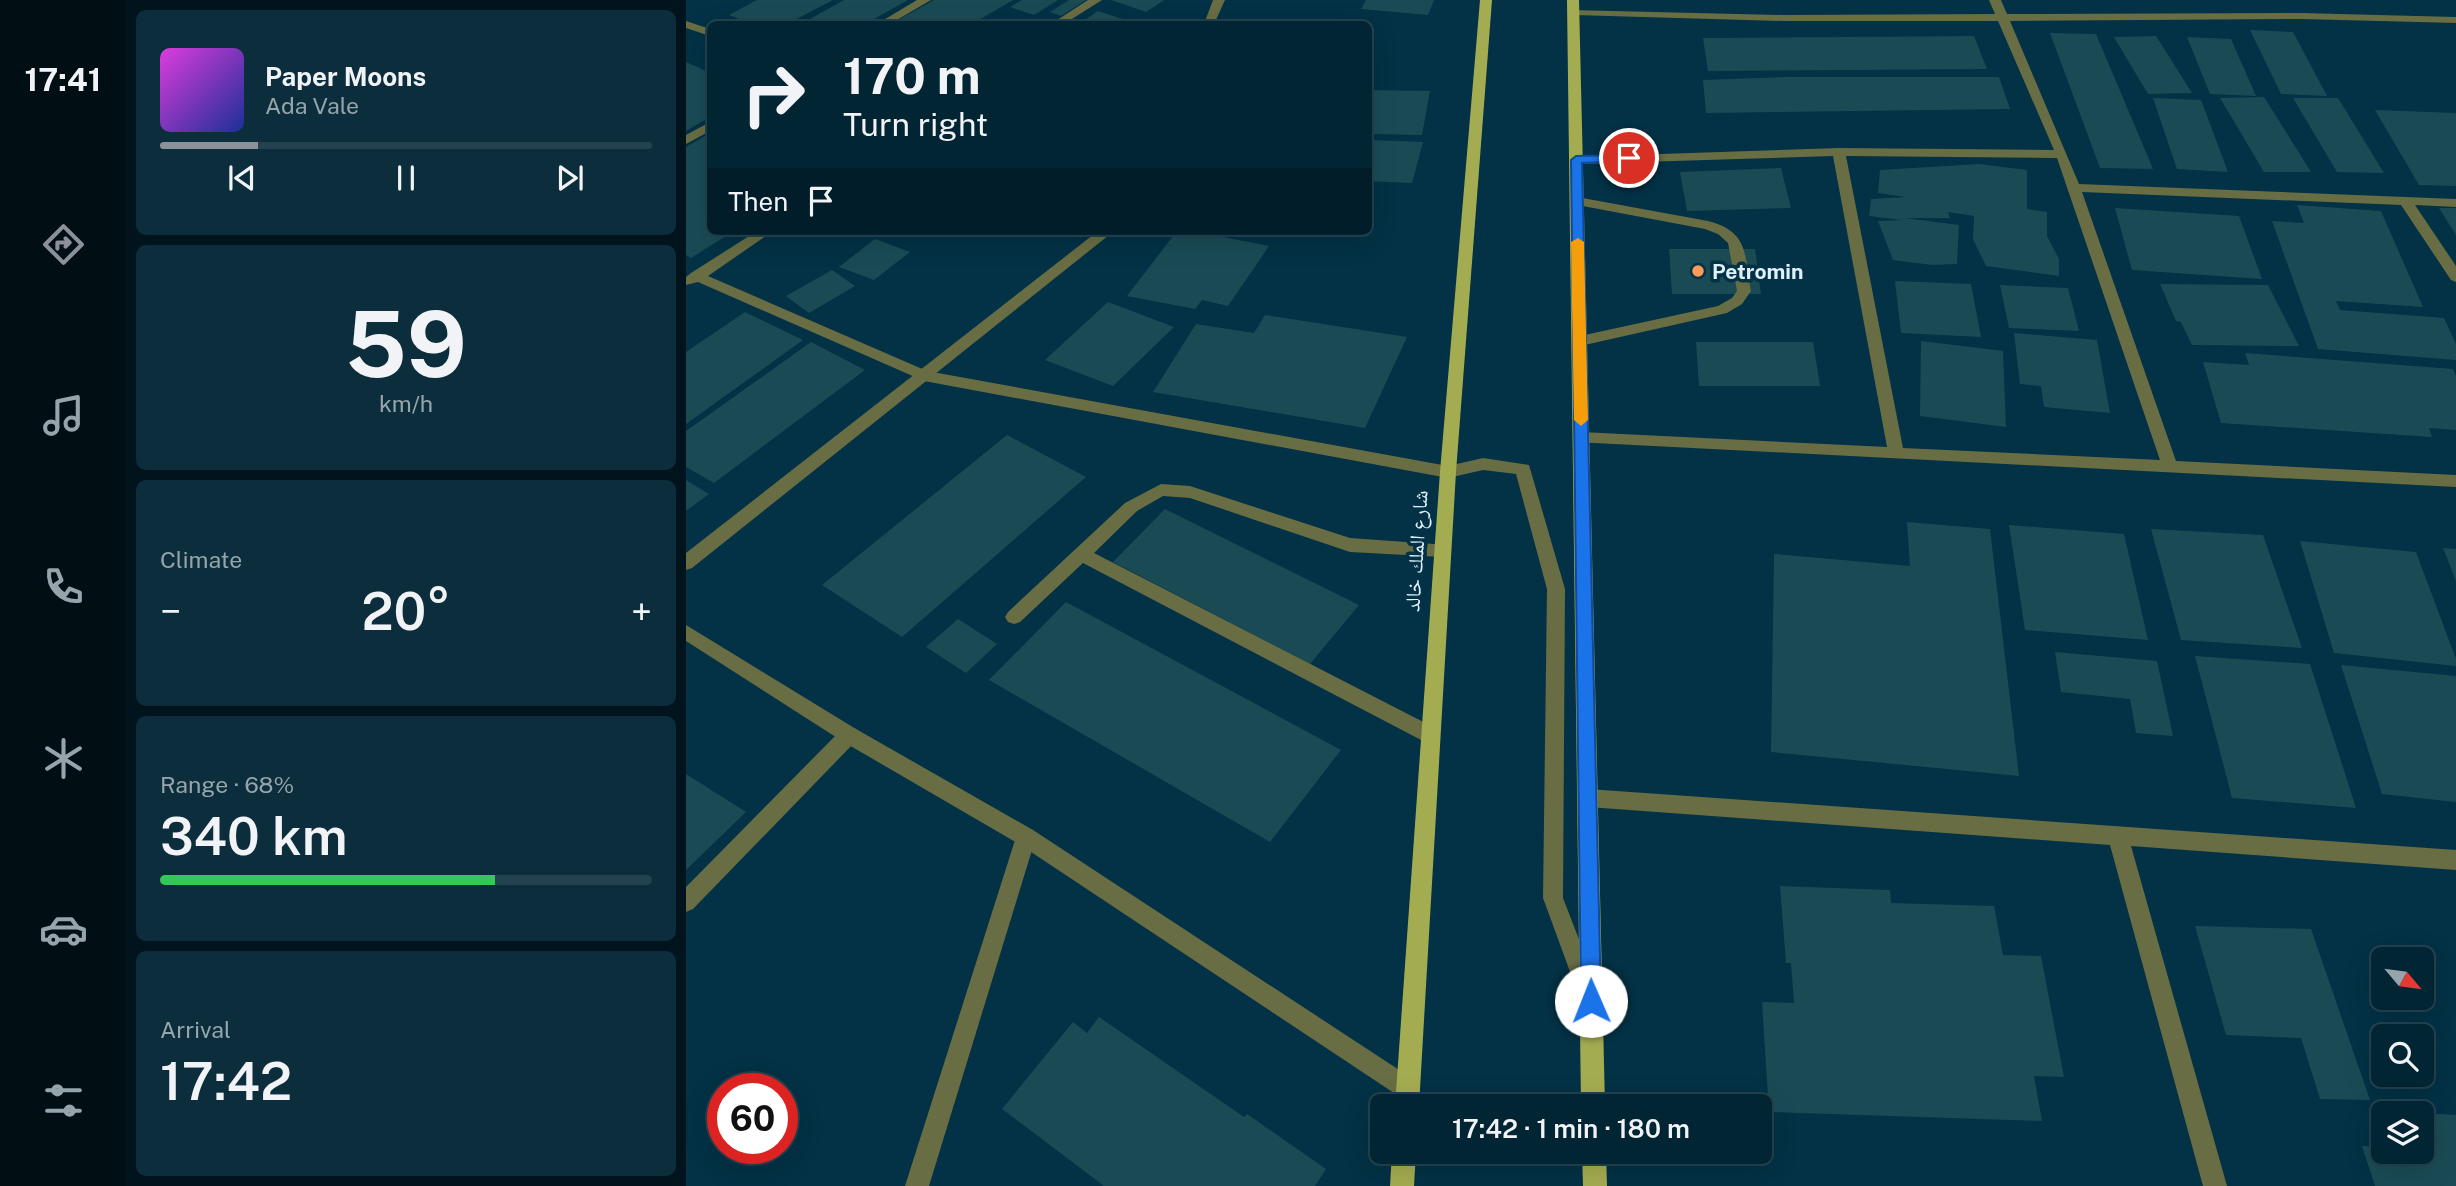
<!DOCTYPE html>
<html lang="en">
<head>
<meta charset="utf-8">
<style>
	body { margin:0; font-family:"Public Sans","Noto Naskh Arabic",sans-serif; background:#0c2d3c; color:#f1f3f6; height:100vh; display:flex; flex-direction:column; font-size:26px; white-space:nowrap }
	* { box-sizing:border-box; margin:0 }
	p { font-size:23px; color:#96a5ac }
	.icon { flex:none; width:38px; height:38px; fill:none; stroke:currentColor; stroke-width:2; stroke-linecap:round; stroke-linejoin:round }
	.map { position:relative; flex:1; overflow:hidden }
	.sheet { display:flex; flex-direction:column; gap:10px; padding:10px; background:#01141d; width:560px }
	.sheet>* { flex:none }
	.top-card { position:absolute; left:21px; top:21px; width:665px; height:214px; border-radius:10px; box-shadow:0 7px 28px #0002,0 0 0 2px #23424f; background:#022534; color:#f1f3f6; overflow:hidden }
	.needle { width:46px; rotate:119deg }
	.tools { position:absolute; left:1685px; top:947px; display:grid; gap:14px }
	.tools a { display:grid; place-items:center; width:63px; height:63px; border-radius:10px; background:#022534; box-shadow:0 7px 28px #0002,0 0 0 2px #23424f; font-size:35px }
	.speed { position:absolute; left:21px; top:1073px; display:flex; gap:14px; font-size:35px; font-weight:700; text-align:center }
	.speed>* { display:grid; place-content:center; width:91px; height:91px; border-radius:50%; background:#022534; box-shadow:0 7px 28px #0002,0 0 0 2px #23424f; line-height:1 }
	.speed .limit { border:10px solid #d22; background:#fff; color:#111 }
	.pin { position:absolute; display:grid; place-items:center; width:60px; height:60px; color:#fff; margin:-30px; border:4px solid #fff; border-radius:50%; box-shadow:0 2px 7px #0007 }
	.me { position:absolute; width:77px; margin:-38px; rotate:359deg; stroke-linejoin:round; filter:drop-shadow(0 0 5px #0008) }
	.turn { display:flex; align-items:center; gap:24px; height:147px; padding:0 21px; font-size:32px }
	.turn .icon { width:91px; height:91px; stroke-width:2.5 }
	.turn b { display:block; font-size:49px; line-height:60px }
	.then { display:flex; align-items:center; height:66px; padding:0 21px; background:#0003; gap:14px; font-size:26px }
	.big { font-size:52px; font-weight:600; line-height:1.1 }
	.sheet .tile { flex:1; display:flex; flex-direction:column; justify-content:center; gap:10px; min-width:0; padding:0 24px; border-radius:10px; background:#0c2d3c }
	.sheet .dial { align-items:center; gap:0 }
	.dial b { font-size:91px; line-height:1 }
	.song { display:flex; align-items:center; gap:21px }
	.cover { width:84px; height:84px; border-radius:10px; background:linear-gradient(135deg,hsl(300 70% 55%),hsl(230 70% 35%)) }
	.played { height:7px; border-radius:4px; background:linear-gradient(90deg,#8c9099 20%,#23424f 20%) }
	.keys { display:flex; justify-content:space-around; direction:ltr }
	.heat { display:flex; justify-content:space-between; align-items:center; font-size:38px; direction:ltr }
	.charge { height:10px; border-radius:5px; background:linear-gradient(90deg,#34c759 68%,#23424f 0) }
	.trip { position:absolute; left:684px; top:1094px; width:402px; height:70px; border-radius:10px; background:#022534; box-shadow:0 7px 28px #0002,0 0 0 2px #23424f; font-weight:600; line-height:70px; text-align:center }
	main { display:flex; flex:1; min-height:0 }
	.menu { display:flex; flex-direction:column; width:126px; justify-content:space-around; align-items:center; background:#010f15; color:#96a5ac }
	.menu .icon { width:49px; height:49px }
	.menu .active { color:#8c9099 }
	.menu b { font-size:32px; color:#f1f3f6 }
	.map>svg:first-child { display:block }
	.building { fill:#1a4b55 }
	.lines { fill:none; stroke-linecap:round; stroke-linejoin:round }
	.service { fill:#686d43; fill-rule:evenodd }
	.minor { fill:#686d43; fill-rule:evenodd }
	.tertiary { fill:#686d43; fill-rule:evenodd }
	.primary { fill:#a4ac51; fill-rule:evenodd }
	.route { fill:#1a73e8; stroke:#114b97; stroke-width:2 }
	.slow { fill:#f59e0b }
	.poi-dot { fill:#fe9c57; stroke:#033145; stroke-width:2.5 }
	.labels { text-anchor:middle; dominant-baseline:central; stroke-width:7; stroke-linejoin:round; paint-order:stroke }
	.poi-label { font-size:21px; font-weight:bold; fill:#e1f1fb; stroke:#033145; text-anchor:start }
	.street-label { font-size:21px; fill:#e1f1fb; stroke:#033145 }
</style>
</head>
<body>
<main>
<nav class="menu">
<b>17:41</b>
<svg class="icon active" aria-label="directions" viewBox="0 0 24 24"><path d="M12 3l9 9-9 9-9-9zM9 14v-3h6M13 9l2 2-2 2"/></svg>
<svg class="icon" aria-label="music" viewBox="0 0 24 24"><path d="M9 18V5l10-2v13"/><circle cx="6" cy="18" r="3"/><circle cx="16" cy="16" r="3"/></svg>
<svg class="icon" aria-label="phone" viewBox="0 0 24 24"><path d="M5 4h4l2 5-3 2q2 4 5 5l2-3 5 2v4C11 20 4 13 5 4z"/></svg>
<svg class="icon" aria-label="climate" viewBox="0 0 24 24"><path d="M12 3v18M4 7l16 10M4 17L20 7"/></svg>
<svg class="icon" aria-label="car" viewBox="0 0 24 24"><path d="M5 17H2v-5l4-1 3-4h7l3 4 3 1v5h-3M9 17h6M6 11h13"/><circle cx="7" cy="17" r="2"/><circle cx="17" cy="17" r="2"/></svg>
<svg class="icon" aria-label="filters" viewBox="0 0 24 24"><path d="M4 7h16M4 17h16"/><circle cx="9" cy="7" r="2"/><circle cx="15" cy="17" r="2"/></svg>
</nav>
<section class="sheet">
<div class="tile">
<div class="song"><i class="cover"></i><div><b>Paper Moons</b><p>Ada Vale</p></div></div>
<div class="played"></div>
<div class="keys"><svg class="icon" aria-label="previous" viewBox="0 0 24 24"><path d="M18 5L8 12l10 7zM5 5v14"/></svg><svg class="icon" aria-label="pause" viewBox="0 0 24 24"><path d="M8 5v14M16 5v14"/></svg><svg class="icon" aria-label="next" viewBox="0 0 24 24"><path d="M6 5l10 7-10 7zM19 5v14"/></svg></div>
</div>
<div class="tile dial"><b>59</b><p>km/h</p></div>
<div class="tile"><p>Climate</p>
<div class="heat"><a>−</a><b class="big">20°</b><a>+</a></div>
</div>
<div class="tile"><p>Range · 68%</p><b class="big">340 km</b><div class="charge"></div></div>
<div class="tile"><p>Arrival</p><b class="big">17:42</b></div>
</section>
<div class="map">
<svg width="1770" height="1186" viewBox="0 0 1770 1186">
	<rect width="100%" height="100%" fill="#033145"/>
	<g class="building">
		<polygon points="71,0 147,0 101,24 67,24 43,15"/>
		<polygon points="158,0 222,0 179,24 115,24"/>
		<polygon points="248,0 327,0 286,24 205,24"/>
		<polygon points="336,0 372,0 348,15 324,7"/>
		<polygon points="383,0 400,0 375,16 364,12"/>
		<polygon points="425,0 478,0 460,12"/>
		<polygon points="680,0 748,0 742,15 675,9"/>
		<polygon points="412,11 452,24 393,24"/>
		<polygon points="1564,30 1607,32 1641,96 1595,94"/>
		<polygon points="1364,33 1410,34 1467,169 1414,168"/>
		<polygon points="1288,36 1301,69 1022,71 1017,38"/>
		<polygon points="1470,36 1506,93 1462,94 1428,37"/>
		<polygon points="1501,37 1545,39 1570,96 1524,94"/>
		<polygon points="0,62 24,73 24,117 0,131"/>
		<polygon points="1101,77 1313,77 1324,109 1020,113 1017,80"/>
		<polygon points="682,90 744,91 736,135 682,134"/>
		<polygon points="1578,97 1625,172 1578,172 1534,98"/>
		<polygon points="1467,98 1515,100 1542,172 1491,169"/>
		<polygon points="1607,98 1652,98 1698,173 1651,172"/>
		<polygon points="1689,110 1770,113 1770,186 1733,185"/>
		<polygon points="24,133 24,231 48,231 5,258 0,255 0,147"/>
		<polygon points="682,140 737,142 726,183 682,181"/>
		<polygon points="1293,164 1341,170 1341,209 1361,212 1361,236 1373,259 1373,276 1300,266 1287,239 1288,216 1262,212 1264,218 1219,218 1273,225 1271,264 1246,265 1207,260 1192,221 1216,220 1183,216 1185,199 1220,197 1192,193 1194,170"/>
		<polygon points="1095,168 1105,208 1001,211 994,172"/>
		<polygon points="1611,205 1695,211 1737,307 1650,301 1654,310 1758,318 1770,344 1770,360 1632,349 1586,221 1618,223"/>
		<polygon points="1429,208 1553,216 1576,279 1446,270"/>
		<polygon points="1753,208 1770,208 1770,235"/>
		<polygon points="491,231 506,231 583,246 542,306 516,300 509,309 441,296"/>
		<polygon points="189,239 224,252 188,280 153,267"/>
		<polygon points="983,249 1069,249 1075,294 986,294"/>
		<polygon points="146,270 169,286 123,313 100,296"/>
		<polygon points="1209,281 1285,284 1295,337 1215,333"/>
		<polygon points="1474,284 1582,285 1613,346 1506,345 1495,322 1490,321"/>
		<polygon points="1314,285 1382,288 1393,331 1323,328"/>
		<polygon points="422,302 488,327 427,386 359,360"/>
		<polygon points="59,312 117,340 0,424 0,352"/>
		<polygon points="579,315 721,337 679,428 467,392 510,324 568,333"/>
		<polygon points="1328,333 1411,340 1424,413 1358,407 1355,386 1334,384"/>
		<polygon points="1235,341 1317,351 1320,427 1234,416"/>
		<polygon points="125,342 179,370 28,483 0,467 0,431"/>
		<polygon points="1010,342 1127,342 1134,386 1013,386"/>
		<polygon points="1559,353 1767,369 1770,376 1770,430 1743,428 1746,437 1535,423 1517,362 1563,365"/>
		<polygon points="321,435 400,477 216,637 136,585"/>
		<polygon points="0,480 23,494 0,511"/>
		<polygon points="479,509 673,605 624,664 427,562"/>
		<polygon points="1221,522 1304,529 1333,776 1085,752 1088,554 1224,566"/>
		<polygon points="1323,525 1438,534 1462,640 1339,630"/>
		<polygon points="1465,529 1577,535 1616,648 1495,640"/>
		<polygon points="1614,541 1730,552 1770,659 1770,666 1648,653"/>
		<polygon points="1757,548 1770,549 1770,581"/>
		<polygon points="380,602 655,750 584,842 303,680"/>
		<polygon points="272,619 311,644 280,673 240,647"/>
		<polygon points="1369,652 1471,661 1487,736 1450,733 1444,699 1375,692"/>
		<polygon points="1509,656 1624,664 1670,808 1546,798"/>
		<polygon points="1655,665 1770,676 1770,802 1696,794"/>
		<polygon points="0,774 60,812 0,870"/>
		<polygon points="1094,886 1204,890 1205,903 1308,906 1317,955 1355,956 1378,1077 1348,1076 1356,1121 1083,1112 1076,1002 1108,1003 1105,963 1100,963"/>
		<polygon points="1509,926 1625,929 1684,1100 1634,1099 1615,1038 1540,1035"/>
		<polygon points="413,1017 558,1117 561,1114 640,1169 629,1186 418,1186 316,1109 387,1022 401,1033"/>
		<polygon points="1736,1113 1770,1115 1770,1186 1689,1186 1676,1146 1698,1147 1698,1152 1736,1152"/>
	</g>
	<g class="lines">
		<g class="service">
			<path d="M891,197L1022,221C1064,232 1058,255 1065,291L1056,304L1041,313L894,346L889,345L887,341L889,337L894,336L1032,306L1046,298L1051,291L1042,243L1032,234L1019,229L886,204V198Z"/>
			<polygon points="475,484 504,486 664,538 762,545 765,550 762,555 756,557 664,552 504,498 477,496 451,511 408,553 751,729 754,735 751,741 744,743 737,741 397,563 334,622 328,624 322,622 319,617 322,612 439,503"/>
		</g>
		<g class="minor">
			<polygon points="231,0 245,0 204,24 191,24"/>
			<polygon points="402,0 416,0 378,24 365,24"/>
			<path d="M1303,0H1315L1321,14L1615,13L1770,17V23L1615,19L1324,21L1393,184L1770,199V207L1729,205L1770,266V282L1765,280L1715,205L1396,192L1490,461L1770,475V487L889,442L887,438L889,434L895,432L1201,447L1147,156L890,164L885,163V157L1153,148L1368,150L1312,21H1098L888,15L884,14V10L1098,15L1309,14ZM1160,156L1371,158L1474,460L1217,448Z"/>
			<polygon points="24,122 24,131 0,144 0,135"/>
			<polygon points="71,231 87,231 22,276 241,371 762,466 797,458 843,465 879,589 877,898 913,991 910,999 902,1002 894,999 857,898 861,589 830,474 797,470 762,478 238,381 12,282 0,285 0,277 5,273"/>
			<polygon points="163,727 170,729 173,735 170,741 7,909 0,912 0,887 156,729"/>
			<polygon points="902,789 1770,850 1770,870 1445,846 1541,1186 1517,1186 1424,845 902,807 895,804 892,798 895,792"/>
			<polygon points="340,828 347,830 350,837 243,1186 219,1186 330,837 333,830"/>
		</g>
		<g class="tertiary">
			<polygon points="527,0 539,0 528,24 518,24"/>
			<polygon points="0,21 24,29 24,36 0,28"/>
			<polygon points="412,231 428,231 6,568 0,570 0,553"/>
			<polygon points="0,625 170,729 347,830 730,1081 733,1089 730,1097 722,1100 714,1097 333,844 156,741 0,641"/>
		</g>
		<g class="primary">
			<polygon points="794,0 806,0 770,472 733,1106 709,1106 754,472"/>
			<polygon points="881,0 893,0 919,1106 895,1106"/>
			<polygon points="706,1152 730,1152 728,1186 704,1186"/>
			<polygon points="896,1152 920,1152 921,1186 897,1186"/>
		</g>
	</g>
	<polygon class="route" points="943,155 947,156 947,161 896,163 915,1001 912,1008 905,1011 898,1008 895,1001 885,160 890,156"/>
	<polygon class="slow" points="892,238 898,242 902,420 895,426 888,420 885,242"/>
	<circle class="poi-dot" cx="1012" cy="271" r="7"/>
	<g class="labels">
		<g class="poi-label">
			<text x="1026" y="271">Petromin</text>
		</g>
		<g class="street-label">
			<text transform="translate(730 551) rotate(-86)">شارع الملك خالد</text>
		</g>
	</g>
</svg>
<div class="tools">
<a><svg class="needle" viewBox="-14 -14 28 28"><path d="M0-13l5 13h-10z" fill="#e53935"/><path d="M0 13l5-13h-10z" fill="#96a5ac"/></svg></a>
<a><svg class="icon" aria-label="search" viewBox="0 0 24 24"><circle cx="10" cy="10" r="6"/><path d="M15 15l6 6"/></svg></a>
<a><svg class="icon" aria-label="layers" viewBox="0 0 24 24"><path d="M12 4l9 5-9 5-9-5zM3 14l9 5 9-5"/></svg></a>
</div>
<div class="speed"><div class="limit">60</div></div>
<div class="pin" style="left:943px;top:158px;background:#d93025"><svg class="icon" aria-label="arrive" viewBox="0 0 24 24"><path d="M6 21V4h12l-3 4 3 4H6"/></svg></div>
<svg class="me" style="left:905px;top:1001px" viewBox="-20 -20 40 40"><circle r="19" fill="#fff"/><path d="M0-13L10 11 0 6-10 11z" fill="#1a73e8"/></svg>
<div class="trip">17:42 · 1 min · 180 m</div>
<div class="top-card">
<div class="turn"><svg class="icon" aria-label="right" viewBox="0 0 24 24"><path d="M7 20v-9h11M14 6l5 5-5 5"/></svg><div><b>170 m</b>Turn right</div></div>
<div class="then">Then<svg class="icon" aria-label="arrive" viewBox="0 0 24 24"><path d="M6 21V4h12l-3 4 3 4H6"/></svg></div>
</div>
</div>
</main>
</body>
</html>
